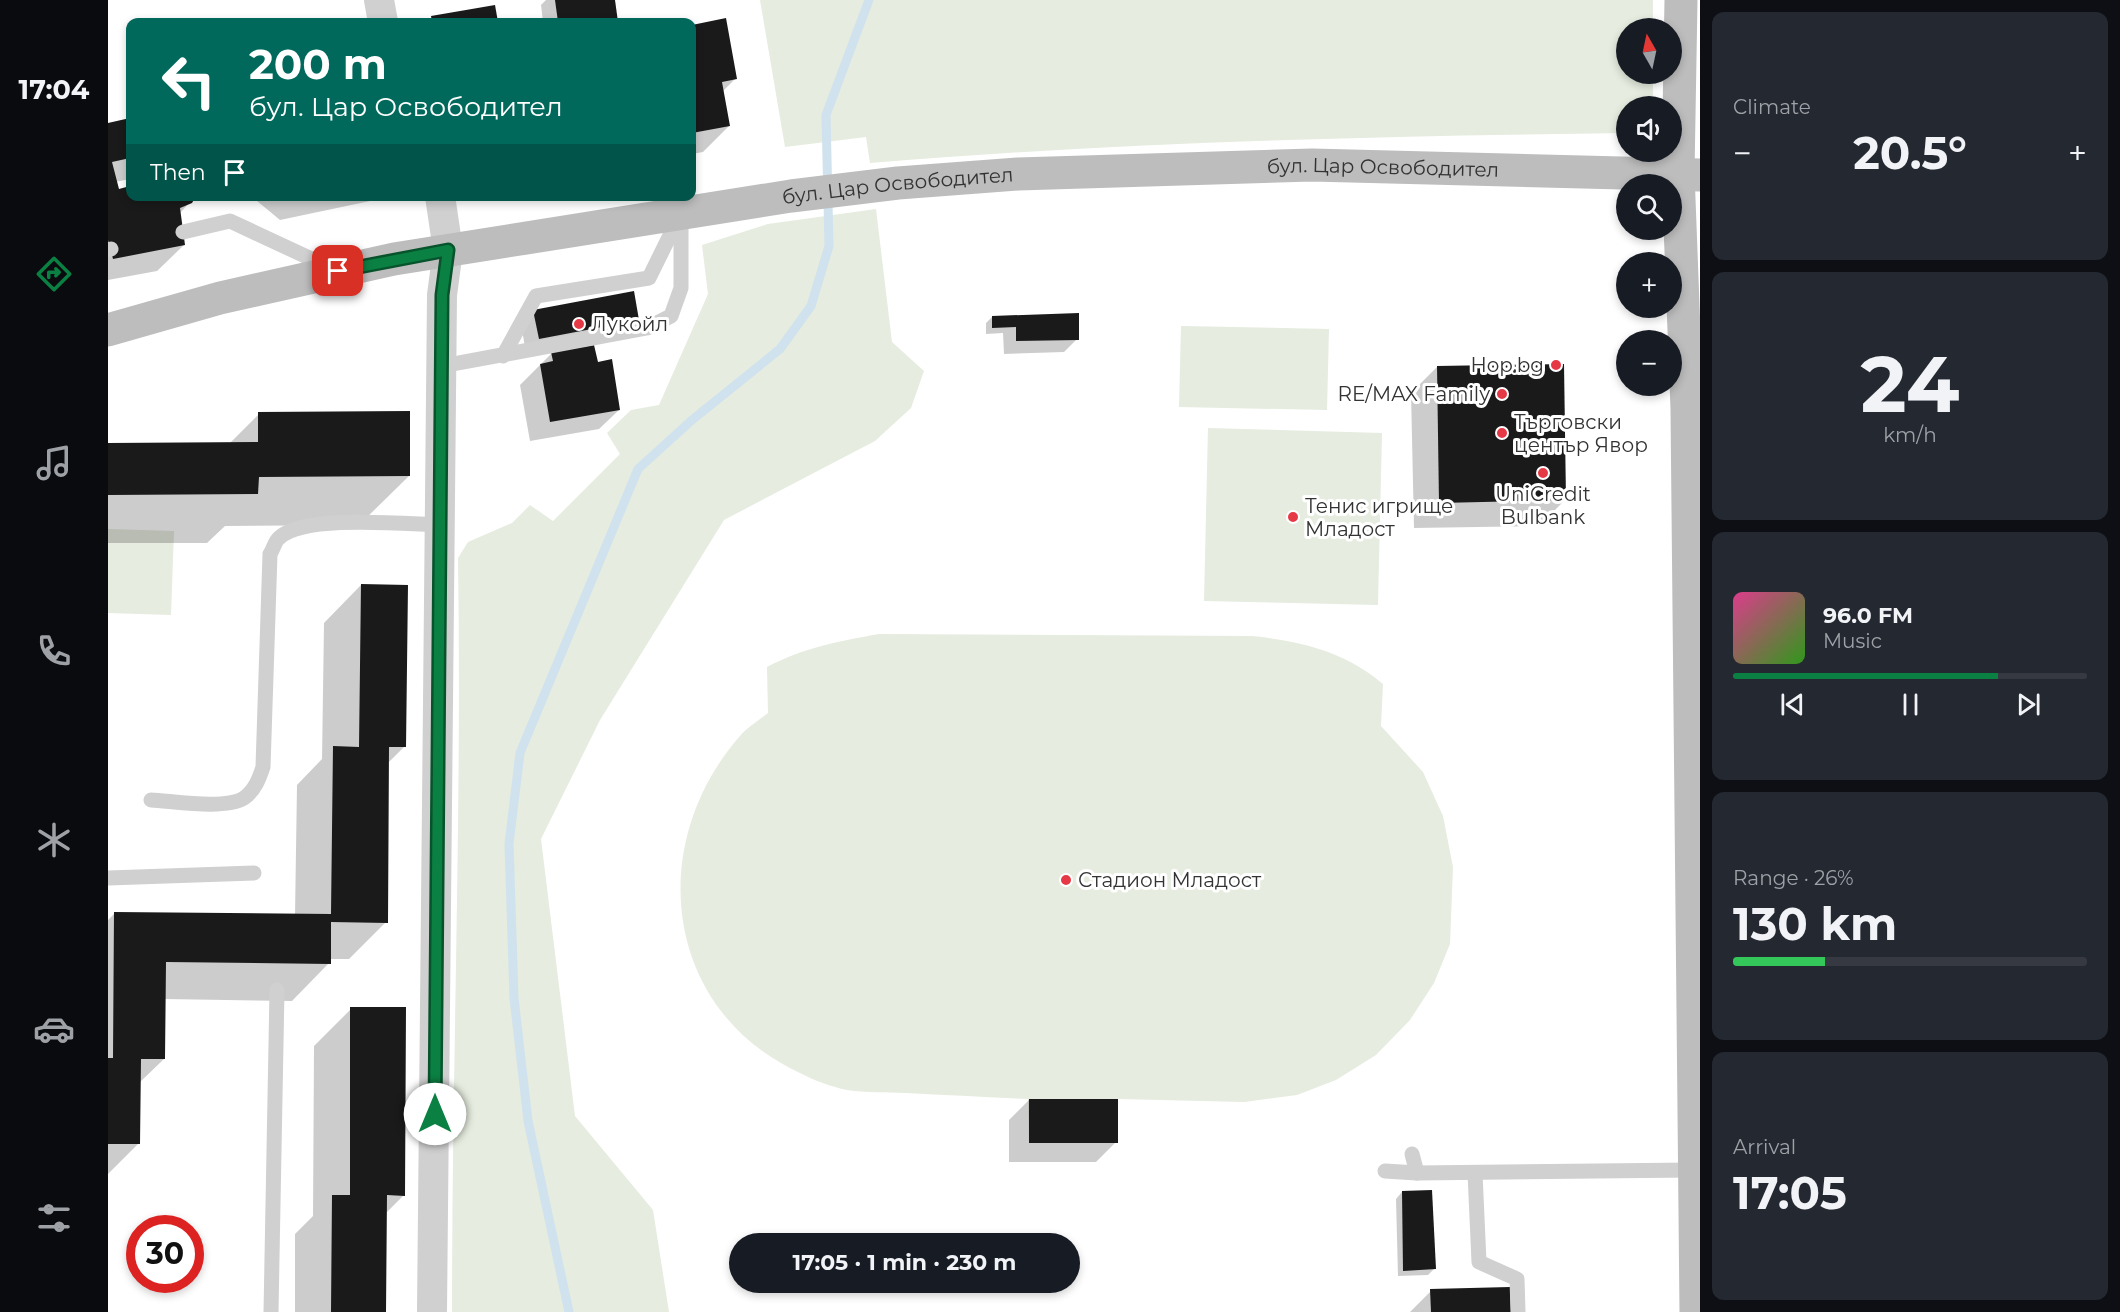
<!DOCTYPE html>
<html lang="en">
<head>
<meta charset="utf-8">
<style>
	body { margin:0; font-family:Montserrat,sans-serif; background:#242831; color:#f1f3f6; height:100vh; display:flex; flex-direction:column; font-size:22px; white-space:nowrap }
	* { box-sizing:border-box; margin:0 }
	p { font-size:20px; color:#9ea1a6 }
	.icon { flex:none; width:33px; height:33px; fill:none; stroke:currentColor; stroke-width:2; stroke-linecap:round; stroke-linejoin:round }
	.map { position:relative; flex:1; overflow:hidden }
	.side { display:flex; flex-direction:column; gap:12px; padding:12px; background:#0d0f14; width:420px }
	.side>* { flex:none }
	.banner { position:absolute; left:18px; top:18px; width:570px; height:183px; border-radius:12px; box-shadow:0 3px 9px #0003; background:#00695c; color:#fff; overflow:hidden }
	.needle { width:39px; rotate:351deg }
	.buttons { position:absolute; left:1508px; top:18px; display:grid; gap:12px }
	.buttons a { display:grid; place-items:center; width:66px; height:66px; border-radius:50%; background:#171b24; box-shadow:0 3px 9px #0003; font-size:30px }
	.speed { position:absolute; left:18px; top:1215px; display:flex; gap:12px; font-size:30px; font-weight:700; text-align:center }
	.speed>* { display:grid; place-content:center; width:78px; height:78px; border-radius:50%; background:#171b24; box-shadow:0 3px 9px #0003; line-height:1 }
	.speed .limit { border:9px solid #d22; background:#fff; color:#111 }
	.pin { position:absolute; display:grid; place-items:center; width:51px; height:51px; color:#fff; margin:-26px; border-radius:12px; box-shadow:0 3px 9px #0006 }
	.me { position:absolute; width:66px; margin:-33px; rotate:0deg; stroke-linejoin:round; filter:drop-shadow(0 0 4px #0008) }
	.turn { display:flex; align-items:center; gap:21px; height:126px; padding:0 24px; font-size:27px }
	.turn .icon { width:78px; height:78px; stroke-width:2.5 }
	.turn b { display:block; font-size:42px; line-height:51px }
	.then { display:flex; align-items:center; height:57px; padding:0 24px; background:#0003; gap:12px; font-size:22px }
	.big { font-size:45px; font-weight:700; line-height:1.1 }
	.side .tile { flex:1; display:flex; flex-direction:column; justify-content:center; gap:9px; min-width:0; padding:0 21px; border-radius:12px; background:#242831 }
	.side .dial { align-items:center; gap:0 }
	.dial b { font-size:78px; line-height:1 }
	.song { display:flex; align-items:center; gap:18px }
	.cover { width:72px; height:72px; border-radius:9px; background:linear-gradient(135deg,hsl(330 70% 55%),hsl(110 70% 35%)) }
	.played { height:6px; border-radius:3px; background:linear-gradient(90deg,#0b8043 75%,#363941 75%) }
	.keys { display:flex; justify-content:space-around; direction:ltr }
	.heat { display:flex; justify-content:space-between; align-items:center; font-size:33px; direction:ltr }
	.charge { height:9px; border-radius:4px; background:linear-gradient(90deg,#34c759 26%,#363941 0) }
	.trip { position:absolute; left:621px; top:1233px; width:351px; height:60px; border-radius:30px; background:#171b24; box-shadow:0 3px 9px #0003; font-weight:700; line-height:60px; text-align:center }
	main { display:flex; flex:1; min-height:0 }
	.dock { display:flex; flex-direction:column; width:108px; justify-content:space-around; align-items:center; background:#090b0e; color:#9ea1a6 }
	.dock .icon { width:42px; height:42px }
	.dock .active { color:#0b8043 }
	.dock b { font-size:27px; color:#f1f3f6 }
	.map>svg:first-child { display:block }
	.green { fill:#e6ecdf }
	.shadow { fill:#0003 }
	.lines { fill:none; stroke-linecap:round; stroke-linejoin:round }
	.stream { stroke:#cfe2ee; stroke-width:9 }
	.building { fill:#1a1a1a }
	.lane { stroke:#d0d0d0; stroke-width:15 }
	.street { stroke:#d0d0d0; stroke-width:30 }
	.secondary { stroke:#bdbdbd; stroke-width:33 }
	.route-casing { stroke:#07532c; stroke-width:15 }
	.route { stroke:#0b8043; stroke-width:10 }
	.poi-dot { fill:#e63946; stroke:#fff; stroke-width:2 }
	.labels { text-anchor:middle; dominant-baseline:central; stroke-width:6; stroke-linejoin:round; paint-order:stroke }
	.street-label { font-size:20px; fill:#333; stroke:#fff }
	.poi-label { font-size:20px; fill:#333; stroke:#fff; text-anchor:start }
</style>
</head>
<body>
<main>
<nav class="dock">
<b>17:04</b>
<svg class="icon active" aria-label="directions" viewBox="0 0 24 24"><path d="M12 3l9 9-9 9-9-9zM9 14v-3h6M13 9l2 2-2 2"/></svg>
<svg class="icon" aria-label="music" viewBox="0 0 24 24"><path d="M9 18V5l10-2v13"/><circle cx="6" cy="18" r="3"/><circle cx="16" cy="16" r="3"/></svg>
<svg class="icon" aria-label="phone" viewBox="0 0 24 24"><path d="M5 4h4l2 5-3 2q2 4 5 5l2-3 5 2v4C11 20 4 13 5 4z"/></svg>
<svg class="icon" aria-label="climate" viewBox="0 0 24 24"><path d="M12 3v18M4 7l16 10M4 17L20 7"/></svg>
<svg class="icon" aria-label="car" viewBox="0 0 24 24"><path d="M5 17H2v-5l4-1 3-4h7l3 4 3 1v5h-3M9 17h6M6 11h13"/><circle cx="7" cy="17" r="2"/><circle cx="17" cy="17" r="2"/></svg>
<svg class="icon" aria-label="filters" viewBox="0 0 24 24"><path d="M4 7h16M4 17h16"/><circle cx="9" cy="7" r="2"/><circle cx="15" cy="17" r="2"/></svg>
</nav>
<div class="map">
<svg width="1592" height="1312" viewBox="0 0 1592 1312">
	<rect width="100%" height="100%" fill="#fff"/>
	<g class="green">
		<path d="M652,0H1545V28H1518V74H1545V106H1518V133C1266,136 1014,142 762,163L758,137L677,147Z"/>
		<path d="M768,209L784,342L816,371L803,408L767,441L616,520L492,720L433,839L467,1116L545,1210L561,1312H344C344,1061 354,809 350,558L360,542L404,523L422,505L445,521L512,454L499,433L523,410L551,405L600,294L594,245L660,224Z"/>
		<polygon points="1073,326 1221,329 1219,410 1071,407"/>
		<polygon points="1100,428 1274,433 1270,605 1096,601"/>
		<polygon points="0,529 66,531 63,615 0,613"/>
		<path d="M771,634L1144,636C1193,641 1238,652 1275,684L1273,726L1315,772L1335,816L1345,867L1342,944L1326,983L1302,1020L1268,1055L1228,1080L1189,1095L1136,1102L1010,1099V1143H921L920,1099C879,1097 839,1095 798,1093C779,1092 758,1093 739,1090C724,1087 705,1080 692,1073C555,1010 537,844 632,736C639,728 650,721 660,713L659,667C695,648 731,641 771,634Z"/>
	</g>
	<g class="shadow">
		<polygon points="438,0 505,0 508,22 435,22 433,5"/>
		<polygon points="386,7 388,22 319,22 324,18"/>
		<polygon points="617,20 627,79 615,91 621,126 595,152 584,154 584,26"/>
		<polygon points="22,120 22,179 7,182 10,191 22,187 22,196 82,202 72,213 76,245 49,271 0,280 0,124"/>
		<polygon points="143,196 270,196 267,200 172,220"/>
		<polygon points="426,312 530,320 516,333 418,352 413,325"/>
		<polygon points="884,317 969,339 956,352 896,354 895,333 878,334 878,323"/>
		<polygon points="444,353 488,363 511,410 491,429 422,441 412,385"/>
		<polygon points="1329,367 1457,500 1431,526 1306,528 1303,393"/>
		<polygon points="151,414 301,476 251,525 117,526 99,543 0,543 0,444 121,444"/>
		<polygon points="253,585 297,746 280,763 278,922 241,959 221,959 221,963 184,1001 56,999 56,1059 31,1083 30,1144 0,1174 0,920 7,913 187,915 189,785 214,759 216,623"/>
		<polygon points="243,1009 296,1195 278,1213 277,1312 187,1312 187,1234 205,1216 206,1046"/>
		<polygon points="921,1100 1008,1142 988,1162 901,1162 901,1120"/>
		<polygon points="1294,1192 1326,1269 1320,1275 1290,1276 1288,1199"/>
		<polygon points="1323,1291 1401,1312 1302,1312"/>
	</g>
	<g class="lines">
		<polyline class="stream" points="461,1312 420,1121 406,998 401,844 412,753 530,469 584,420 672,349 703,306 721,246 718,115 761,0"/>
	</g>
	<g class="building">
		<polygon points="447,0 507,0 510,22 450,22"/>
		<polygon points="387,5 390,22 324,22 323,16"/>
		<polygon points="618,18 629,79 614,82 622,126 584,133 584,25"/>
		<polygon points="22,118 22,158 4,162 11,189 22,186 22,196 88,196 84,203 72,208 77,245 5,259 0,240 0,123"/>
		<polygon points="187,196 208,196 208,197 193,201"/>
		<polygon points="526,291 531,320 431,339 425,310"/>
		<polygon points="971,313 971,340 908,341 908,327 884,328 884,316"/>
		<polygon points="486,345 490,362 504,359 512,410 442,422 432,364 445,361 443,352"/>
		<polygon points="1456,364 1458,500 1331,503 1329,366"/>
		<polygon points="302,411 302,476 151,477 150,494 0,495 0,443 150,442 150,412"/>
		<polygon points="253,584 300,585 298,747 281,747 280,923 223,922 223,964 58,962 57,1059 33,1059 32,1144 0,1144 0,1058 5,1058 6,912 223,914 225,746 251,747"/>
		<polygon points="242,1007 298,1007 297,1196 279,1195 278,1312 223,1312 224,1195 242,1195"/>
		<rect x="921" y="1099" width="89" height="44"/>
		<polygon points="1324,1190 1328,1269 1295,1271 1294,1191"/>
		<polygon points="1402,1287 1403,1312 1323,1312 1322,1289"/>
	</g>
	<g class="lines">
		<g class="lane">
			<polyline points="75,232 122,221 225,269"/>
			<polyline points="0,250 3,249"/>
			<polyline points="395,356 428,296 541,278 571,217"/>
			<polyline points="334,366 539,328 563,316 573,288 573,214"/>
			<path d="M43,800C65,801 117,810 136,798C147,790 151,779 155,767L162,554C165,550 167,541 171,538C196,514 297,524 332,525"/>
			<polyline points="0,878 146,873"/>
			<polyline points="1304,1154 1309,1173"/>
			<polyline points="1277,1171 1309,1173 1585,1170"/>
			<polyline points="1367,1173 1371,1262 1409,1279 1410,1312"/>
			<polyline points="163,1312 169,990"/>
		</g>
		<g class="street">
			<polyline points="271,0 275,22"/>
			<polyline points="324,1312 334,295 340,250 332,196"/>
		</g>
		<g class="secondary">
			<polyline points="1573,0 1570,173 1579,409 1588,1312"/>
			<path id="s1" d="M0,330L112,298L286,259L683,196L790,183L910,174L1204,165L1592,175"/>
		</g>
	</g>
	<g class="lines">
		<defs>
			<polyline id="route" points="230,271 340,250 334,295 327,1114"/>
		</defs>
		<use href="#route" class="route-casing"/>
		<use href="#route" class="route"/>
	</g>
	<g class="poi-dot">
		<circle cx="471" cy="324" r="6"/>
		<circle cx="1448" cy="365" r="6"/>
		<circle cx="1394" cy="394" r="6"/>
		<circle cx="1394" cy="433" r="6"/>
		<circle cx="1435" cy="473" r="6"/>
		<circle cx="1185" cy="517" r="6"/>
		<circle cx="958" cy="880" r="6"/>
	</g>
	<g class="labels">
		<g class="street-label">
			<text stroke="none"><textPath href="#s1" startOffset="1290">бул. Цар Освободител</textPath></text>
			<text stroke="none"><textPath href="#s1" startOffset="804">бул. Цар Освободител</textPath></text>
		</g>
		<g class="poi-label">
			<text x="483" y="324">Лукойл</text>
			<text x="1436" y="365" text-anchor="end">Hop.bg</text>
			<text x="1382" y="394" text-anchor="end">RE/MAX Family</text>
			<text x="1406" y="422">Търговски<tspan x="1406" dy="23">център Явор</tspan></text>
			<text x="1435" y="494" text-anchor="middle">UniCredit<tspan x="1435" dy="23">Bulbank</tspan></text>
			<text x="1197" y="506">Тенис игрище<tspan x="1197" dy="23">Младост</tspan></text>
			<text x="970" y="880">Стадион Младост</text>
		</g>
	</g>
</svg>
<div class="buttons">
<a><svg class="needle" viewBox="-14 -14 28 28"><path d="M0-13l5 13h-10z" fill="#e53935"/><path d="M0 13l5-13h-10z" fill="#9ea1a6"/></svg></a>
<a><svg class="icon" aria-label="sound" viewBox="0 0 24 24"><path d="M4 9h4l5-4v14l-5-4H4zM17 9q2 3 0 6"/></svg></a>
<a><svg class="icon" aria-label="search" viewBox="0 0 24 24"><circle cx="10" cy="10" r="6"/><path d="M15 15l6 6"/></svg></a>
<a>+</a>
<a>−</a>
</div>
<div class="speed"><div class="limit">30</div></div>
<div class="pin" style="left:230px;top:271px;background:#d93025"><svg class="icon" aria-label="arrive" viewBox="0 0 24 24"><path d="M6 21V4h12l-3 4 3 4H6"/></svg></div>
<svg class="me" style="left:327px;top:1114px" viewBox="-20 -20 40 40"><circle r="19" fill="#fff"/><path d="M0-13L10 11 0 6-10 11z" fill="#0b8043"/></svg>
<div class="trip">17:05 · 1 min · 230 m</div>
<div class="banner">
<div class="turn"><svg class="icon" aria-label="left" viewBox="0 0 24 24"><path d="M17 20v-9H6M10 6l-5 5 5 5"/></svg><div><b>200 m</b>бул. Цар Освободител</div></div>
<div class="then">Then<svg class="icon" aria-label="arrive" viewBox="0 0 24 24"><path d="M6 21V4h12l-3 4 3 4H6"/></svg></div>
</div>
</div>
<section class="side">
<div class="tile"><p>Climate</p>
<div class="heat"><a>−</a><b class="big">20.5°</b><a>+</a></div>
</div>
<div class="tile dial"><b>24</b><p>km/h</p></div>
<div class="tile">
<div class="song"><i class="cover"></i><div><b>96.0 FM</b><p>Music</p></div></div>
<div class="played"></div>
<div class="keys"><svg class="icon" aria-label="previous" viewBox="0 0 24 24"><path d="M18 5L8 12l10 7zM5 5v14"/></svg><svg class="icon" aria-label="pause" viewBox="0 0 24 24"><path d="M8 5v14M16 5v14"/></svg><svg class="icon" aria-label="next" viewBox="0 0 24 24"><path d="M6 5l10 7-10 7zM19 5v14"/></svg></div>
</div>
<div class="tile"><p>Range · 26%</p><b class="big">130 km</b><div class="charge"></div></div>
<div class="tile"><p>Arrival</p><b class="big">17:05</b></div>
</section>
</main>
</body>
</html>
